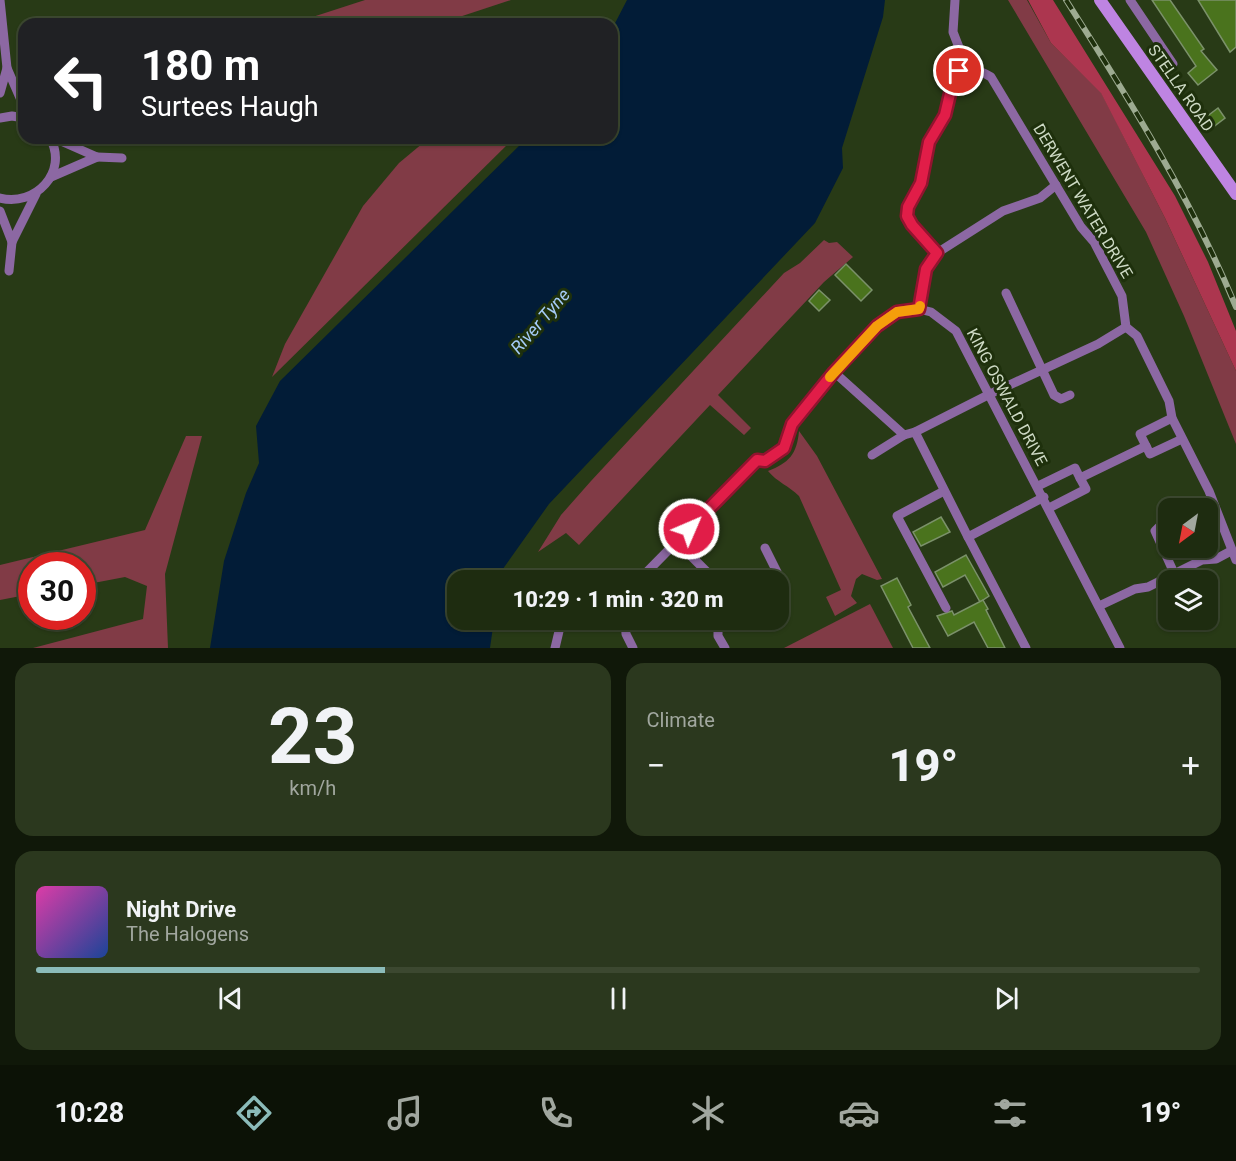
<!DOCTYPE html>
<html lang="en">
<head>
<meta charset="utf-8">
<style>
	body { margin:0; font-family:Roboto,sans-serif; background:#2b381e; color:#f1f3f6; height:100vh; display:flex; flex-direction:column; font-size:22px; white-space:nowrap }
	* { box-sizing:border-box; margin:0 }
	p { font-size:20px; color:#a1a79f }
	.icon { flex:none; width:33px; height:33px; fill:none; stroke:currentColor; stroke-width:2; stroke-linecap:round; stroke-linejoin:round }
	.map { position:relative; height:648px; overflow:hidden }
	.drawer { display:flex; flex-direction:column; gap:15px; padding:15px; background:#101809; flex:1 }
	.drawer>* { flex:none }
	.banner { position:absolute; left:18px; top:18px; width:600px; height:126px; border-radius:18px; box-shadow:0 2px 4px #0004,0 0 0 2px #3c4830; background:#202124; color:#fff; overflow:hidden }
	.needle { width:39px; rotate:212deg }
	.buttons { position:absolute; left:1158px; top:498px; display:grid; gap:12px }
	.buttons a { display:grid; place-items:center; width:60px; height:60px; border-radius:12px; background:#1e2c10; box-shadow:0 2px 4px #0004,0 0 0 2px #3c4830; font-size:30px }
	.speed { position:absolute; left:18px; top:552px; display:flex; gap:12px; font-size:30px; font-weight:700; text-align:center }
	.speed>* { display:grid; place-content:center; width:78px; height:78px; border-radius:50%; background:#1e2c10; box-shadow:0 2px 4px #0004,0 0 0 2px #3c4830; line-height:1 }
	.speed .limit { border:9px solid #d22; background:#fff; color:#111 }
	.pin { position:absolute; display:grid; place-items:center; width:51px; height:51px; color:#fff; margin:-26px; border:3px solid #fff; border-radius:50%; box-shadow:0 2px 6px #0007 }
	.me { position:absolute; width:66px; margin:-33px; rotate:45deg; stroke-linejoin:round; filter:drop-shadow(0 0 4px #0008) }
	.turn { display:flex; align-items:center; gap:21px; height:126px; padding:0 24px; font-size:27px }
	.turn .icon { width:78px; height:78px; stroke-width:2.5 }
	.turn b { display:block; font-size:42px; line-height:51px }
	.big { font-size:45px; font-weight:800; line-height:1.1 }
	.drawer .tile { flex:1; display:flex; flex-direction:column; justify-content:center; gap:9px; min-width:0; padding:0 21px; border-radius:18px; background:#2b381e }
	.drawer .dial { align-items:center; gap:0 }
	.dial b { font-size:78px; line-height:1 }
	.song { display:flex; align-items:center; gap:18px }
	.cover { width:72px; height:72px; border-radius:9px; background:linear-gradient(135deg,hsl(320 70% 55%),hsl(220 70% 35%)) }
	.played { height:6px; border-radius:3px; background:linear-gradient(90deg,#8bbbb9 30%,#3c4830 30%) }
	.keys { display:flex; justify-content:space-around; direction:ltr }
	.heat { display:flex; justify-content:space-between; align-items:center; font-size:33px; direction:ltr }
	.drawer .tiles { flex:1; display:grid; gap:15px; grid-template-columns:1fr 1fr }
	.tile:last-child { grid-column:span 2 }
	.trip { position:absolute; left:447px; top:570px; width:342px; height:60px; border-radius:18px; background:#1e2c10; box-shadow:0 2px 4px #0004,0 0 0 2px #3c4830; font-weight:800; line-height:60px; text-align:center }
	.tabs { display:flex; height:96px; justify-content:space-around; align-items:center; background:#0c1206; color:#a1a79f }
	.tabs .icon { width:42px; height:42px }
	.tabs .current { color:#8bbbb9 }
	.tabs b { font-size:27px; color:#f1f3f6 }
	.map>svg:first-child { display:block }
	.green { fill:#813b46 }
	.forest { fill:#ac364f }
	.water { fill:#021c37 }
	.building { fill:#4a731d; stroke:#7b916a; stroke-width:1.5 }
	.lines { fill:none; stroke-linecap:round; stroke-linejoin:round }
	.minor { stroke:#8c68a3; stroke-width:9 }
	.secondary { stroke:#be84e2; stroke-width:12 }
	.rail-casing { stroke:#9dab91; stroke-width:6 }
	.rail { stroke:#1e300c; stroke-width:4; stroke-dasharray:11; stroke-linecap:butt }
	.route-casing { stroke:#92132f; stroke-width:15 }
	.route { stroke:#e11d48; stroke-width:10 }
	.slow { stroke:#f59e0b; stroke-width:10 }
	.labels { text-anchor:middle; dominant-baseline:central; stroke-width:6; stroke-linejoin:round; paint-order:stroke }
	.street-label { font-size:16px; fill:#cedac5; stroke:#1e300c }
	.water-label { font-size:18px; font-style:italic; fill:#a5cbf6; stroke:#1e300c }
</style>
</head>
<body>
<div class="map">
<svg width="1236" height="648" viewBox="0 0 1236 648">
	<rect width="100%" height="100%" fill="#283a16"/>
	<g class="green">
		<polygon points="365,0 511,0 438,24 291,24"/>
		<polygon points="1008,0 1027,0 1051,43 1101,92 1165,218 1236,371 1236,444 1184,316 1146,232"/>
		<polygon points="429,138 514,138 272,377 285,344 363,206 399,163"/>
		<polygon points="824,240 829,243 837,242 853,257 824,282 718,395 751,428 744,435 710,405 579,545 566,533 538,552 561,515 591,481 784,273 800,263"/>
		<path d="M799,431L817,456L882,579L877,580L862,574L856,579L851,596L857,603L835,616L826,597L841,590L799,496C789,486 777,482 768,471C789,463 797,454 799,431Z"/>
		<polygon points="186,436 202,436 165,574 168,648 33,648 143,619 147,586 125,577 83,585 82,566 32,566 31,594 0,600 0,565 145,530"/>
		<polygon points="870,604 893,648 784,648"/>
	</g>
	<polygon class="forest" points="1028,0 1053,0 1175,196 1208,262 1236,331 1236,371 1165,218 1101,93 1051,43"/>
	<polygon class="water" points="627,0 885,0 883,17 842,148 843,168 815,223 549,504 500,573 499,580 458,580 458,620 494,620 490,648 210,648 224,561 246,493 259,463 256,426 280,381 527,138 612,138 612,29"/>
	<g class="building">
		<polygon points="1152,0 1170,0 1204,49 1201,51 1217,70 1198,85 1188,73 1196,66"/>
		<polygon points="1198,0 1236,0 1236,47 1230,52"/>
		<polygon points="1218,108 1225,118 1208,131 1201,121"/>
		<polygon points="846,264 872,290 861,301 835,275"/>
		<polygon points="819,290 830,300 819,311 809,301"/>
		<polygon points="941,517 950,532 921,546 913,532"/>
		<polygon points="966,555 989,596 980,602 965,575 943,587 935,572"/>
		<polygon points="897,578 911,605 908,607 930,648 913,648 881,586"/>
		<polygon points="983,600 988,609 986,610 1005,648 988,648 974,622 948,636 937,616 952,611 954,615"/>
	</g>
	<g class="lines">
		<g class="minor">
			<polyline points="0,0 7,68 24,107"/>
			<polyline points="955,0 953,32 967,68"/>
			<polyline points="1130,0 1173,64"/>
			<polyline points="0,93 7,68"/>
			<polyline points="0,118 12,116 24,118"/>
			<polyline points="97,157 122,158"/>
			<polyline points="51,177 97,157 54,138"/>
			<path d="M0,198C35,207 69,172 50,138"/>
			<polyline points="0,211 12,242 36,194"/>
			<path d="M937,253L912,225L907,216L908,207L921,183L929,142L945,115L954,77C966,63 977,69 991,77L1081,227L1094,242L1122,296L1126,327L1137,336L1169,401L1172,418L1209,491L1236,560"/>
			<polyline points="9,271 12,242"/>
			<polyline points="1006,293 1054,395 1061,399 1070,395"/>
			<polyline points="919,309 926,269 937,253 1003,211 1040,198 1056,185"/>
			<polyline points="834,372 904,435 915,432 990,394 1098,344 1126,327"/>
			<polyline points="1172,418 1140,434 1150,454 1182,439"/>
			<polyline points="915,432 968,537"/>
			<polyline points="872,455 904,435"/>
			<polyline points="1038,486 1075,468 1080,478 1146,446"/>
			<polyline points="944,491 897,516 946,608"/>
			<polyline points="1049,508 1086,489 1080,478"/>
			<polyline points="1161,525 1155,531 1174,573"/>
			<polyline points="677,542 715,580"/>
			<polyline points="765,548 785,588 778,594"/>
			<polyline points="639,580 757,460 765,461 784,448 792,424 834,372 877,326 897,312 919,309 931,312 956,331 1120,648"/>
			<polyline points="1099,606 1135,589 1148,587 1202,560 1216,559 1231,551"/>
			<polyline points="625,620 626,634 633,648"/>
			<polyline points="555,648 560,627 566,620"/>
			<polyline points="725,648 718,636 718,624 726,620"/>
			<polyline points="1026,648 968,537 1044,497"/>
		</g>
		<polyline class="secondary" points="1100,0 1236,194"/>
		<defs>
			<path id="rail" d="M1066,0C1129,99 1191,198 1236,307"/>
		</defs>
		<use href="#rail" class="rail-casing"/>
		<use href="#rail" class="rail"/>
	</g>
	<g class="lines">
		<defs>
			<polyline id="route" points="689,529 757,460 765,461 784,448 792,424 834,372 877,326 897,312 919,309 926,269 937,253 912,225 907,216 908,207 921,183 929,142 945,115 954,77 959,71"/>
		</defs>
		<use href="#route" class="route-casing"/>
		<use href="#route" class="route"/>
		<polyline class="slow" points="830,377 877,326 897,312 919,309 920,306"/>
	</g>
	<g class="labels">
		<g class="street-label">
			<text transform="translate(1181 88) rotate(55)">STELLA ROAD</text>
			<text transform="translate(1083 201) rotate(59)">DERWENT WATER DRIVE</text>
			<text transform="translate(1007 397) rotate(62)">KING OSWALD DRIVE</text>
		</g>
		<g class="water-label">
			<text transform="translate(540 321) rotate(-49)">River Tyne</text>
		</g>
	</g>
</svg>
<div class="buttons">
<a><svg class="needle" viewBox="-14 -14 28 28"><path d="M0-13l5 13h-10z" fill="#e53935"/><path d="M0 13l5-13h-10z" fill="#a1a79f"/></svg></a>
<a><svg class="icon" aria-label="layers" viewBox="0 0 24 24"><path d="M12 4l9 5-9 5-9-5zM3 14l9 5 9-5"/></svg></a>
</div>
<div class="speed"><div class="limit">30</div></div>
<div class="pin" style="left:959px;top:71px;background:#d93025"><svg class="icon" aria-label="arrive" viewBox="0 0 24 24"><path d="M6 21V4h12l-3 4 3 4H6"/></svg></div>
<svg class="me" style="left:689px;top:529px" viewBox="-20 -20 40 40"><circle r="17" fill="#e11d48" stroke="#fff" stroke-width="3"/><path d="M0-11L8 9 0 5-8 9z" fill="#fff"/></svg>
<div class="trip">10:29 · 1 min · 320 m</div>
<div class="banner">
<div class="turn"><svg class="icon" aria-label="left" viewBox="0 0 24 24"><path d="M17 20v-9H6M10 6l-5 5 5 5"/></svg><div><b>180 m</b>Surtees Haugh</div></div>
</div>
</div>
<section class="drawer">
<div class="tiles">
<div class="tile dial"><b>23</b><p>km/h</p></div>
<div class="tile"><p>Climate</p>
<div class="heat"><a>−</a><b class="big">19°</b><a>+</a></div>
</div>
<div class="tile">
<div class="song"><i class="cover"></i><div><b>Night Drive</b><p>The Halogens</p></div></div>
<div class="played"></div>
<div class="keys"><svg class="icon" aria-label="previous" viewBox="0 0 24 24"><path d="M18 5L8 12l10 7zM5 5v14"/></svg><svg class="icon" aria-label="pause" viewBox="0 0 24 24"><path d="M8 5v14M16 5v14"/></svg><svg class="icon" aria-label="next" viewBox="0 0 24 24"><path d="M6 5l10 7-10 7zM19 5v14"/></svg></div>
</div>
</div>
</section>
<nav class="tabs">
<b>10:28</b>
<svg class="icon current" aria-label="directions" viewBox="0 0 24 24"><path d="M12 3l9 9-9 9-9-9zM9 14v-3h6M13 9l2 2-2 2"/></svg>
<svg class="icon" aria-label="music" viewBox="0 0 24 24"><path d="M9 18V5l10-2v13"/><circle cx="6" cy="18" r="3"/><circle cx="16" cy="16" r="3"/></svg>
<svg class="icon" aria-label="phone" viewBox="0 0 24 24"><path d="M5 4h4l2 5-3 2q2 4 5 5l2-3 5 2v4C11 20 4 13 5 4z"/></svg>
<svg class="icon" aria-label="climate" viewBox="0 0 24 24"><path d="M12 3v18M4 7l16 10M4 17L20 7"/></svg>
<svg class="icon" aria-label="car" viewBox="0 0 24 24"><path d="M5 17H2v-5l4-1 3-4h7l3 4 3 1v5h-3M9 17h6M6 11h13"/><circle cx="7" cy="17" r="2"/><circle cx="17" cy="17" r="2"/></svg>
<svg class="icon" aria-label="filters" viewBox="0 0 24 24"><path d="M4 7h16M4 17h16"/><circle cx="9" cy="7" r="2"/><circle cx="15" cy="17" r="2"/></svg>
<b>19°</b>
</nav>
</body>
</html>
